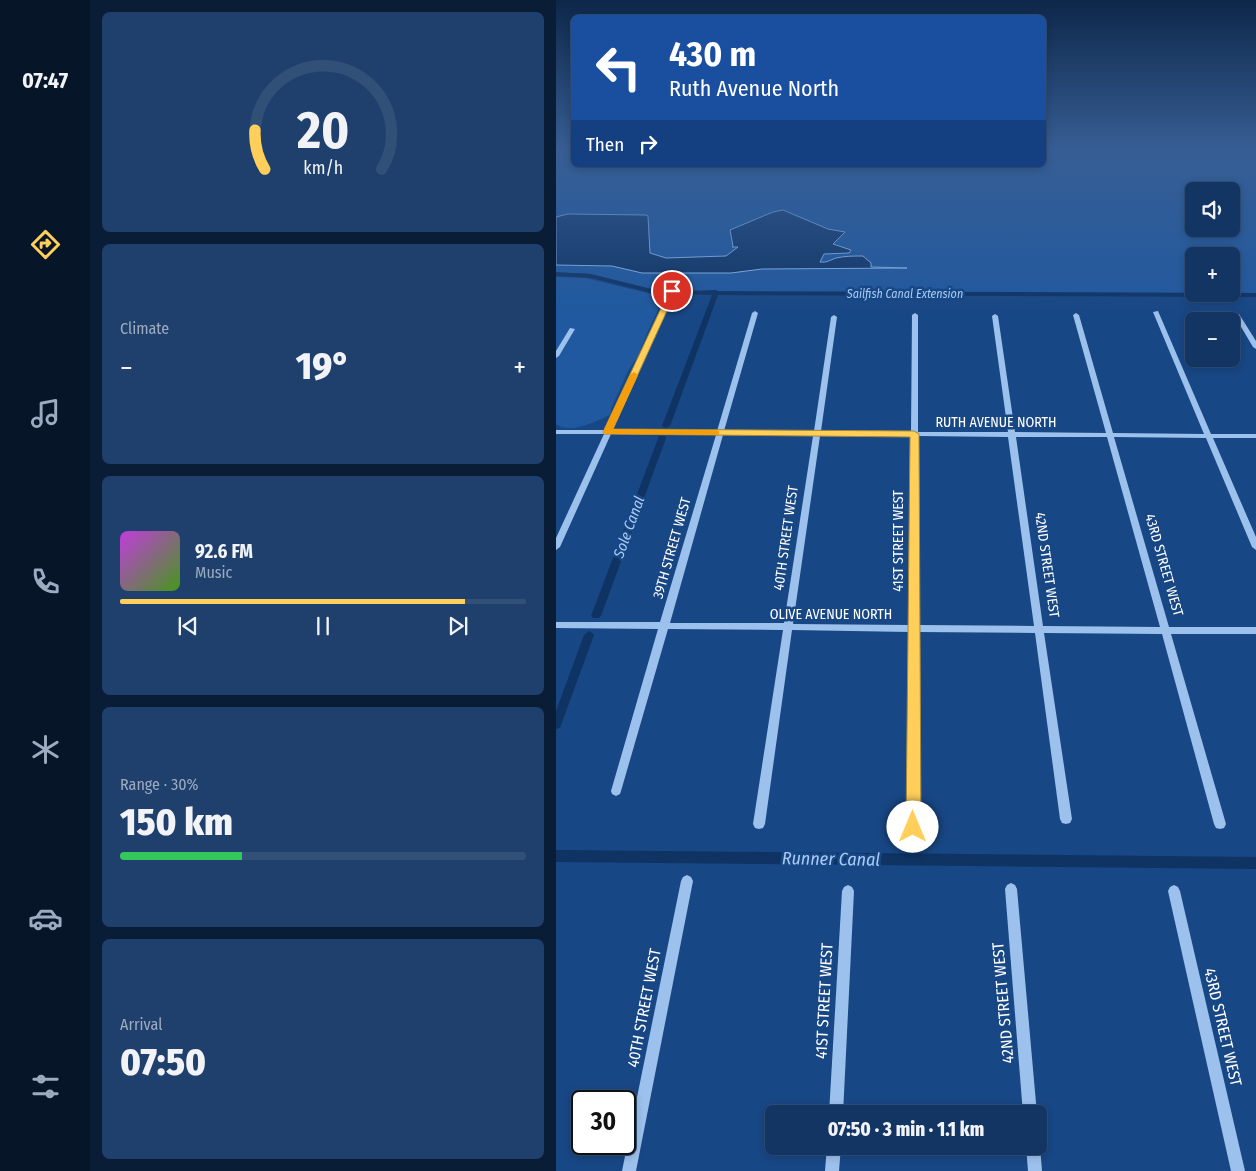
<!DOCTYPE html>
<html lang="en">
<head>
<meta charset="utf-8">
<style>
	body { margin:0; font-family:"Fira Sans Condensed",sans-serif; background:#1f406d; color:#f1f3f6; height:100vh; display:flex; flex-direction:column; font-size:19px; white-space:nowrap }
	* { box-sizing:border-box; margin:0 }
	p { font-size:16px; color:#9cabbf }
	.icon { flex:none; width:28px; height:28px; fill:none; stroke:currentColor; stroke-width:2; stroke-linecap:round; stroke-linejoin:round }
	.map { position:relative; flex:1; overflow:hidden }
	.drawer { display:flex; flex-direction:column; gap:12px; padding:12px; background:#0a1d37; width:466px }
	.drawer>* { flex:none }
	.guide { position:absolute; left:15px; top:15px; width:475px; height:152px; border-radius:8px; box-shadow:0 2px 8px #0003,0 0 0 1px #315078; background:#1a4fa0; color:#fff; overflow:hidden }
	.tools { position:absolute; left:629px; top:182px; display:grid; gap:10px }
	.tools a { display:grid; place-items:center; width:55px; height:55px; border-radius:8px; background:#123564; box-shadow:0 2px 8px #0003,0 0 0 1px #315078; font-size:25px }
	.speed { position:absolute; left:15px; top:1090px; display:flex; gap:10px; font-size:25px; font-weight:700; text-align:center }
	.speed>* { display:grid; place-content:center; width:65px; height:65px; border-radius:50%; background:#123564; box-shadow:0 2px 8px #0003,0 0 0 1px #315078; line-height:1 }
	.speed .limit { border:2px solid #111; border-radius:8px; background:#fff; color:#111 }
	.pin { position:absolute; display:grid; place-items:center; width:42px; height:42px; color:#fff; margin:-21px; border:2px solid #fff; border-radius:50%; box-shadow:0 1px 5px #0007 }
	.me { position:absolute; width:55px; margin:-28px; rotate:0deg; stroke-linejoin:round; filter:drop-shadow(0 0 4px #0008) }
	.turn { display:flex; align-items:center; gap:18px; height:105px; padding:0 15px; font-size:22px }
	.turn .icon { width:65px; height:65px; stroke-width:2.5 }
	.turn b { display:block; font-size:35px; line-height:42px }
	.then { display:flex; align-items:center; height:48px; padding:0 15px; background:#0003; gap:10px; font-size:19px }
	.big { font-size:38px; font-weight:800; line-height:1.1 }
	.drawer .widget { flex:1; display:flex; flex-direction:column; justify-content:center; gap:8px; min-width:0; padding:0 18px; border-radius:8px; background:#1f406d }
	.drawer .dial { align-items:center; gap:0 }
	.dial svg { height:130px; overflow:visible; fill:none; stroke:#315078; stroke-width:7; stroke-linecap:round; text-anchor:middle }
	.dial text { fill:#f1f3f6; stroke:none }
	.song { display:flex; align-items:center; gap:15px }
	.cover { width:60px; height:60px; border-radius:8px; background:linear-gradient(135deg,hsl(290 70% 55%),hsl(100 70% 35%)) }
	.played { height:5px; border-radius:2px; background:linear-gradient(90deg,#ffcf59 85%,#315078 85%) }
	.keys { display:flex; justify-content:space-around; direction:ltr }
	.heat { display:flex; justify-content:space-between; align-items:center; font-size:28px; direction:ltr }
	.charge { height:8px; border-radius:4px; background:linear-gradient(90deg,#34c759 30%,#315078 0) }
	.trip { position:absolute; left:209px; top:1105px; width:282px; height:50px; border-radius:8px; background:#123564; box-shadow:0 2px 8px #0003,0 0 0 1px #315078; font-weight:800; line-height:50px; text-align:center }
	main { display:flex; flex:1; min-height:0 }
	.dock { display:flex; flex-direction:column; width:90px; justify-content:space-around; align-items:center; background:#071528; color:#9cabbf }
	.dock .icon { width:35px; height:35px }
	.dock .selected { color:#ffcf59 }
	.dock b { font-size:22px; color:#f1f3f6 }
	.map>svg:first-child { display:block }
	.green { fill:#20599f; fill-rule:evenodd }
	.water { fill:#0f3363; stroke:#90bcef }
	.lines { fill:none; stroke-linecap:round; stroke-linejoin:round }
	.canal { fill:#0f3363; fill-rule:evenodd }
	.minor { fill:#9dc1ed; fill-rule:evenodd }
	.route { fill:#ffcf59; stroke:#a6873a }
	.slow { fill:#f59e0b }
	.labels { text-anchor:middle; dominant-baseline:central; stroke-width:5; stroke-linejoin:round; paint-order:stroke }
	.far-water-label { font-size:12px; font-style:italic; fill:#a9cbf4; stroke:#184785 }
	.street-label { font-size:14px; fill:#fff; stroke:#184785 }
	.water-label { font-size:15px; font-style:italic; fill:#a9cbf4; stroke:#184785 }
	.near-street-label { font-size:16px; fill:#fff; stroke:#184785 }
	.near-water-label { font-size:18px; font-style:italic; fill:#a9cbf4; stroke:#184785 }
</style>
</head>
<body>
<main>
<nav class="dock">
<b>07:47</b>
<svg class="icon selected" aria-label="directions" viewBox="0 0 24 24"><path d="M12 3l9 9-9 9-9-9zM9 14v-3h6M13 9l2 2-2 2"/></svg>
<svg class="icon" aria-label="music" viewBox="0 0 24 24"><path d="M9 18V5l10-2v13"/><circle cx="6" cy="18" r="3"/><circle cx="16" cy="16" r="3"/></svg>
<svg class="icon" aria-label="phone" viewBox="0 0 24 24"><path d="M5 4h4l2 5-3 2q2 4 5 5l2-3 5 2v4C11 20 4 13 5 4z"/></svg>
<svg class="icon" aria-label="climate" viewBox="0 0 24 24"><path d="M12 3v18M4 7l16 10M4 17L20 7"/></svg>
<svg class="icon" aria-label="car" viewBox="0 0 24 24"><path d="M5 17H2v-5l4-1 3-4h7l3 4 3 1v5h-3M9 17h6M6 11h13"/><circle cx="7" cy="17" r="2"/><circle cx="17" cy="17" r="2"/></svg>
<svg class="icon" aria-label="filters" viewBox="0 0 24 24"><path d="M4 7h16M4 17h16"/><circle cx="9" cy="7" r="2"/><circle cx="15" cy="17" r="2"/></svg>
</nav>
<section class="drawer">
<div class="widget dial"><svg viewBox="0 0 100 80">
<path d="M14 69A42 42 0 1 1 86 69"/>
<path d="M14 69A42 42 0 0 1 8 45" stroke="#ffcf59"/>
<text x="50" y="56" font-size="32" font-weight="700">20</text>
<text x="50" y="72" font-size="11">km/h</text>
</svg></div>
<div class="widget"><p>Climate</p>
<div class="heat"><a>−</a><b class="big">19°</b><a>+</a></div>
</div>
<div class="widget">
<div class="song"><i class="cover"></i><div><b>92.6 FM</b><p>Music</p></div></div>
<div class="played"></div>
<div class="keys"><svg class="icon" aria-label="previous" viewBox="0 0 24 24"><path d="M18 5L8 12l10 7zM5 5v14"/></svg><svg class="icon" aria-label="pause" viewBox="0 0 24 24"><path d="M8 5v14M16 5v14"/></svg><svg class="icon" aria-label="next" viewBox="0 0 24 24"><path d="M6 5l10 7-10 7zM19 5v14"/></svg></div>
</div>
<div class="widget"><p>Range · 30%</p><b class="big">150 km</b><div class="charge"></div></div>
<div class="widget"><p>Arrival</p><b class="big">07:50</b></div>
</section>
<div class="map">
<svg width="700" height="1171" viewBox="0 0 700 1171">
	<rect width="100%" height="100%" fill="#184785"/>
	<g class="green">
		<path d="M0,150H17L18,165H488V150H700V295L108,292L30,273H0ZM638,191H675V229H638ZM638,256H675V294H638Z"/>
		<path d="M0,277L29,278L108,297L92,331L82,356L72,371L57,404L54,415C40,421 14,435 0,424Z"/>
	</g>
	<path class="water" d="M227,210L272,229L289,232L277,244L295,250L293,253L268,254L264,262C271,263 274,260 280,258C289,256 297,256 307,256L315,263V267L351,268L206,269L175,273H86L56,266L0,265V217L12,214L90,215L92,216L94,253L110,258L170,256L182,247H176L177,246L174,230L217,212Z"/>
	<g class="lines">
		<g class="canal">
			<polygon points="0,272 35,274 95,289 125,291 160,290 162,291 700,293 700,297 162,295 114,426 110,428 106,426 156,295 95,293 35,278 0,276"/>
			<polygon points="103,436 109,436 110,438 45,616 43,618 37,618 35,616"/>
			<polygon points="33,631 36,633 38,635 5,725 4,728 0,729 0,711 28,635 30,633"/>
			<polygon points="0,850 700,857 700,869 0,862"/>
		</g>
		<g class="minor">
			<path d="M123,275L126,277L57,430L161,431L196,313L199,311L202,313L168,431H258L275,317L278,315L281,317L265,431L355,432L356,315L359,313L362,315V432H452L436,316L439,314L442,316L459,432L550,433L517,315L520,313L523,315L557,433L648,434L597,312L602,311L655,434H700V438H657L700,537V550L696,547L650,438L558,437L613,627H700V634H615L670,824L668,828L664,829L660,828L658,824L606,634L488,633L516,819L514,823L510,824L506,823L504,819L479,633L362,632L363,827L361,831L357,832L353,831L351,827L353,632L236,630L209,824L207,828L203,829L199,828L197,824L227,630L112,629L65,791L64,794L60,796L56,794L55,791L102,629L0,628V622H104L160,435L55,434L4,547L0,550V538L48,434H0V430H50L120,277ZM167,435L257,436L228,623H114ZM264,436H355L353,625L237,624ZM362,436L452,437L478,626L362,625ZM460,437H551L604,627L487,626Z"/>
			<polygon points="679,314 683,314 700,341 700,349 697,347 678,315"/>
			<polygon points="14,328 19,329 3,356 0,358 0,351"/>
			<polygon points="131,875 135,877 137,881 80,1171 66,1171 125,881 127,877"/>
			<polygon points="455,883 459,885 461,889 481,1114 467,1114 449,889 451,885"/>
			<polygon points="292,885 296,887 298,891 287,1114 273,1114 286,891 288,887"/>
			<polygon points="618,885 622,887 624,891 689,1171 675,1171 612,891 614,887"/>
			<polygon points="482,1142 484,1146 486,1171 472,1171 470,1146 482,1146"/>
			<polygon points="271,1146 285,1146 283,1171 269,1171"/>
		</g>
	</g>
	<linearGradient id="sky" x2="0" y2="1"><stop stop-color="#0d2749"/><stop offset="0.48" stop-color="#375e94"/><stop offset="1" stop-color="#375e94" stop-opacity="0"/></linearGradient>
	<rect width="700" height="314" fill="url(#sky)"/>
	<polygon class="route" points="116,289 120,291 57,429 358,431 363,434 365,827 363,832 357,834 352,832 350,827 354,437 48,434 47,432 113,291"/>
	<polygon class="slow" points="78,372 82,375 57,429 159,430 163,431 163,435 48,434 47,432 74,375"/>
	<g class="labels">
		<g class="far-water-label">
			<text x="349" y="294">Sailfish Canal Extension</text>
		</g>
		<g class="street-label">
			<text x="440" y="422">RUTH AVENUE NORTH</text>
			<text transform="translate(230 538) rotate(-82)">40TH STREET WEST</text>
			<text transform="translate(342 541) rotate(-90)">41ST STREET WEST</text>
			<text transform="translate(116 548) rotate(-74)">39TH STREET WEST</text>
			<text transform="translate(491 565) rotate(82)">42ND STREET WEST</text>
			<text transform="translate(608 565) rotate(74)">43RD STREET WEST</text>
			<text x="275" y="614">OLIVE AVENUE NORTH</text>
		</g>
		<g class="water-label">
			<text transform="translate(73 527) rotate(-70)">Sole Canal</text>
		</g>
		<g class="near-street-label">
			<text transform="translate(268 1001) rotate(-87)">41ST STREET WEST</text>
			<text transform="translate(447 1003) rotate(-95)">42ND STREET WEST</text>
			<text transform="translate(88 1008) rotate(-79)">40TH STREET WEST</text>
			<text transform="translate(667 1027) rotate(77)">43RD STREET WEST</text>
		</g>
		<g class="near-water-label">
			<text transform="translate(275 859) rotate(1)">Runner Canal</text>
		</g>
	</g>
</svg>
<div class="tools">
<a><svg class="icon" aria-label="sound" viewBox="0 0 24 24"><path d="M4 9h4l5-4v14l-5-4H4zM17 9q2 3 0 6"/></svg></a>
<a>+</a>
<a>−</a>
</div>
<div class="speed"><div class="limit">30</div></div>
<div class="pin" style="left:116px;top:291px;background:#d93025"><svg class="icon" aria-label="arrive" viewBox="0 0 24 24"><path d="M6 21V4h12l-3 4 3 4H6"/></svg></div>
<svg class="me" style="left:357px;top:827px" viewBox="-20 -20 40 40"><circle r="19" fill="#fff"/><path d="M0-13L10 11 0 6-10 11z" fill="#ffcf59"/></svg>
<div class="trip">07:50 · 3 min · 1.1 km</div>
<div class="guide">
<div class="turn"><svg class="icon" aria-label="left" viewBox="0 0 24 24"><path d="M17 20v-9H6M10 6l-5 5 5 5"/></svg><div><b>430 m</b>Ruth Avenue North</div></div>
<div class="then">Then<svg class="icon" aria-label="right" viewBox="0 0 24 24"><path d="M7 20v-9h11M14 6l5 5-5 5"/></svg></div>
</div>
</div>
</main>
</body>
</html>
